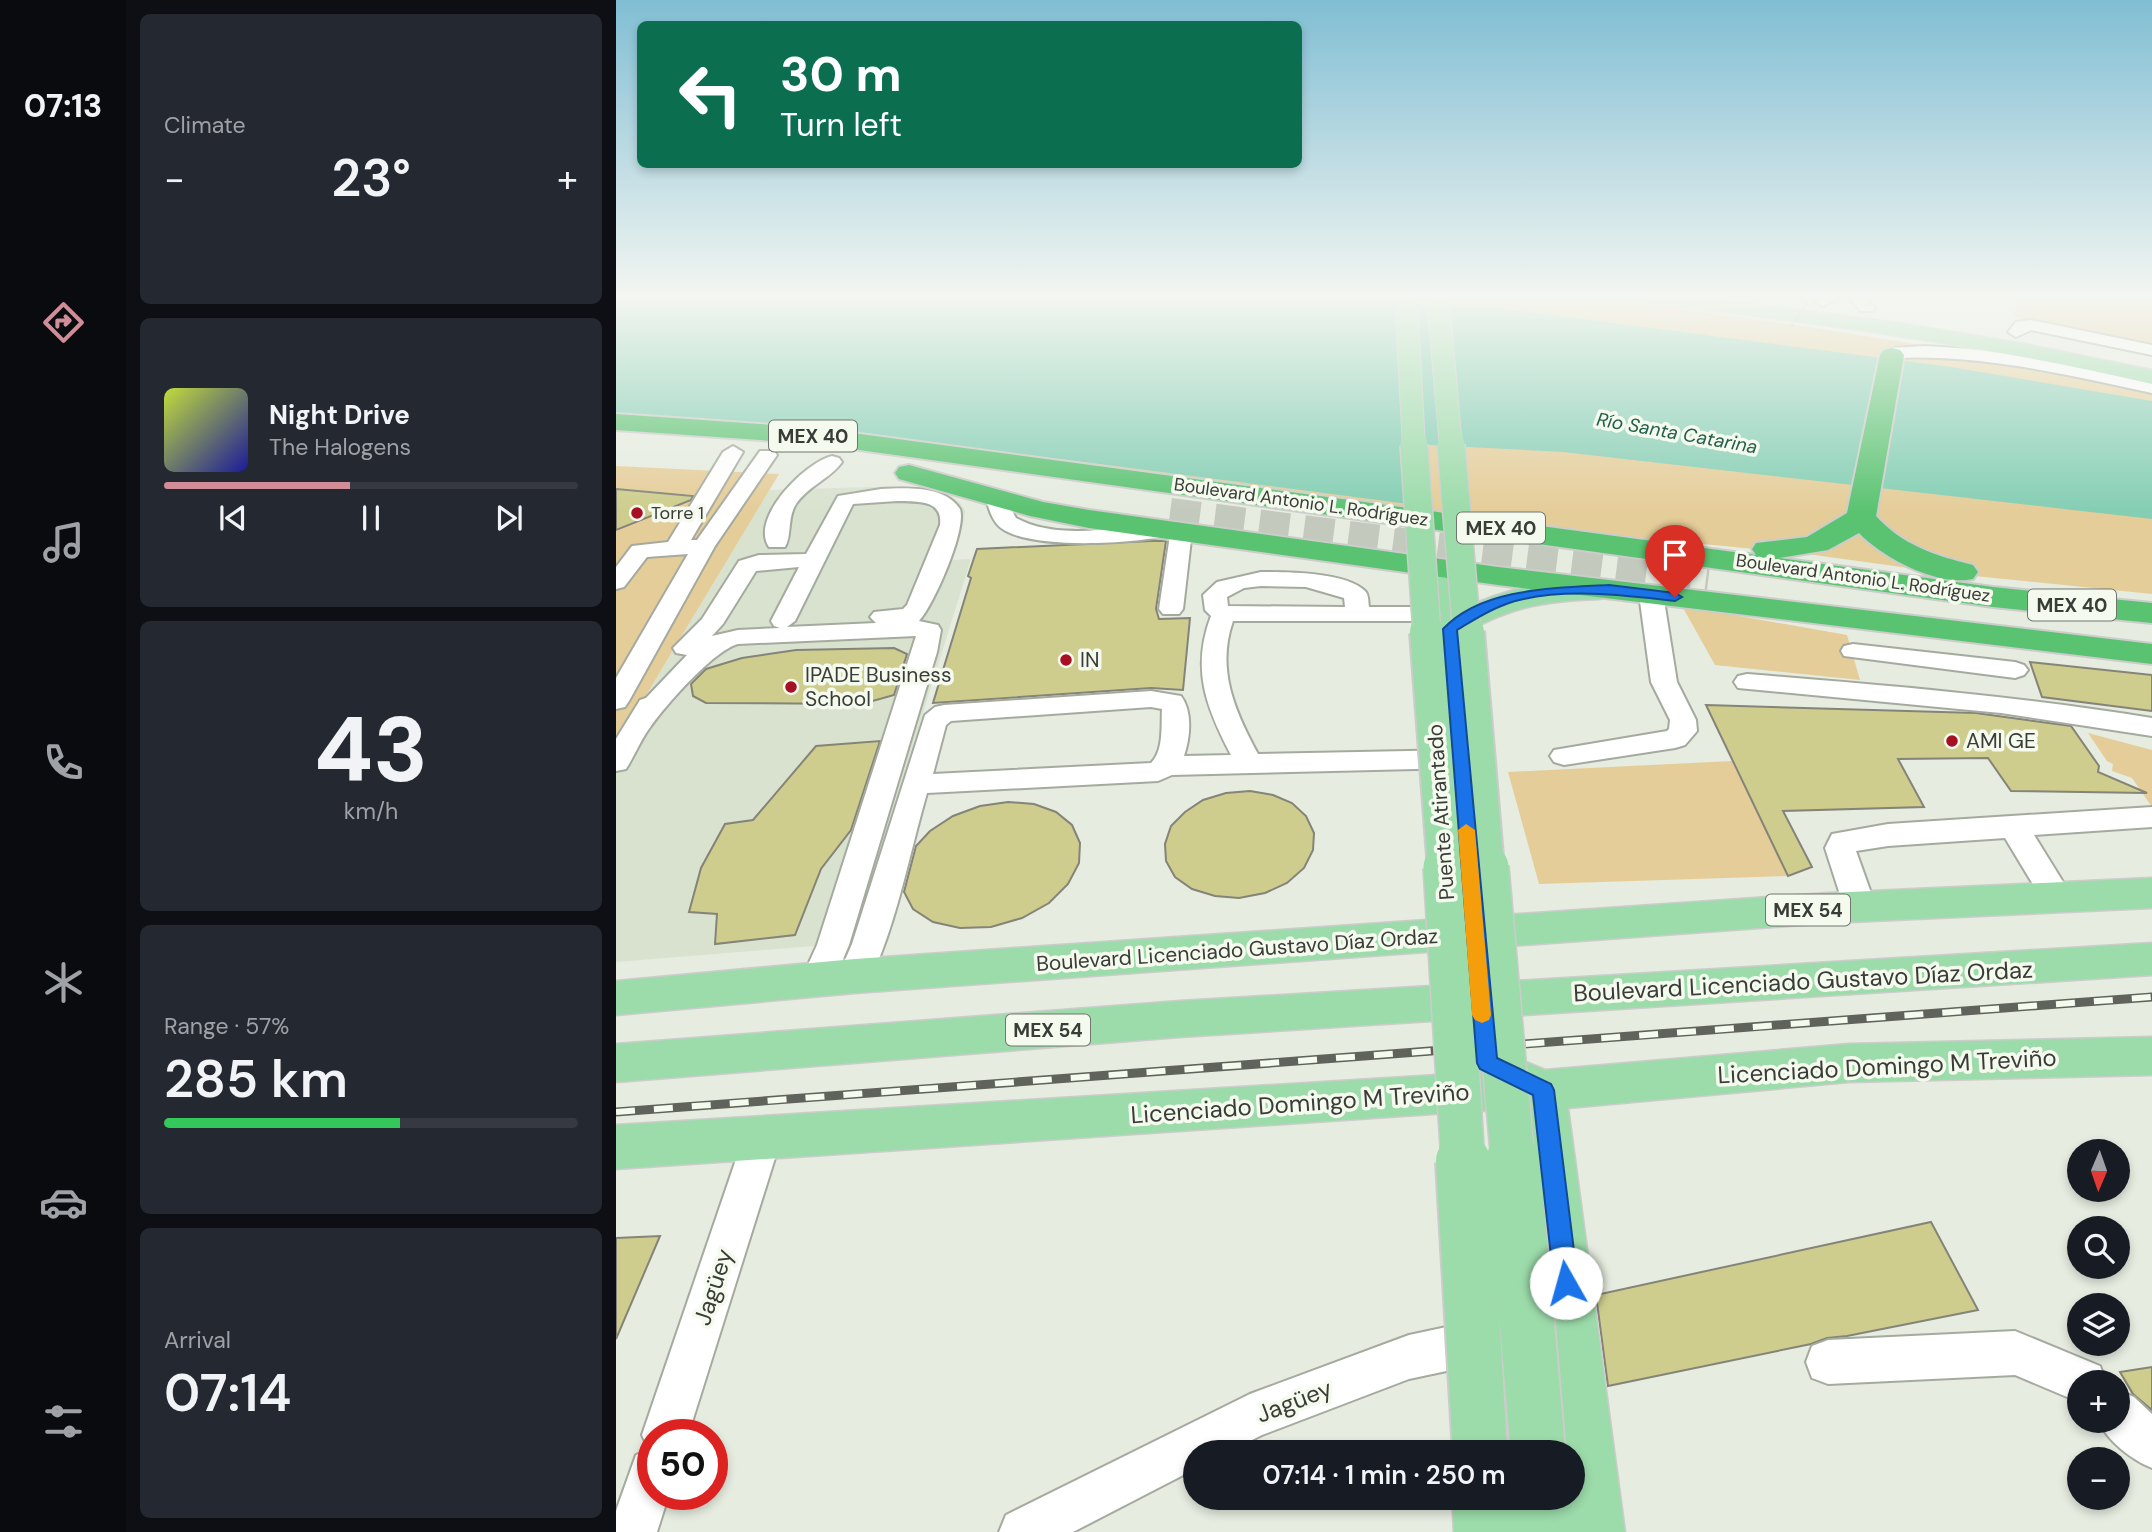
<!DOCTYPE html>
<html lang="en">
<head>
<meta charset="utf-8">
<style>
	body { margin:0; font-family:"DM Sans",sans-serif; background:#242831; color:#f1f3f6; height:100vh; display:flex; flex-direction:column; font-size:26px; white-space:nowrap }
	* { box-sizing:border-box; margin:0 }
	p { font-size:23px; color:#9ea1a6 }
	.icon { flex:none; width:38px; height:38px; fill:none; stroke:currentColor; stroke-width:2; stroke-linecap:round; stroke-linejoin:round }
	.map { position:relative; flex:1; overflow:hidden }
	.drawer { display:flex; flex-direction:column; gap:14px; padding:14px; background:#0d0f14; width:490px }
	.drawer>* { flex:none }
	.hud { position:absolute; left:21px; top:21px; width:665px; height:147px; border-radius:10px; box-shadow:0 4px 10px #0003; background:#0b6e4f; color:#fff; overflow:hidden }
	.needle { width:46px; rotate:182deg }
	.tools { position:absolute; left:1451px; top:1139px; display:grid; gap:14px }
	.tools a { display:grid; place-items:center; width:63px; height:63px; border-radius:50%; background:#171b24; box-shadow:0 4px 10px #0003; font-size:35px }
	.speed { position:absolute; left:21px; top:1419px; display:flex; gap:14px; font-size:35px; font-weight:700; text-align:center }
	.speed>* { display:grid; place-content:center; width:91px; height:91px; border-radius:50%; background:#171b24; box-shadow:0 4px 10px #0003; line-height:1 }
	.speed .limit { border:10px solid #d22; background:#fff; color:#111 }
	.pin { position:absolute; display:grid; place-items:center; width:60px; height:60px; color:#fff; margin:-72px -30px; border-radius:50% 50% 50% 0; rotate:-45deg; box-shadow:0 0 7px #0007 }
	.pin .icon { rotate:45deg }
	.me { position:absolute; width:77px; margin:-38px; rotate:353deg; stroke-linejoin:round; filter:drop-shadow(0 0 5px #0008) }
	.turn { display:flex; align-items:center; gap:24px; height:147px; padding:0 28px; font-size:32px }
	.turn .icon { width:91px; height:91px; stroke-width:2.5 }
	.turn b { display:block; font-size:49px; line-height:60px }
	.big { font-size:52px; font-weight:600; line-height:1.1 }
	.drawer .card { flex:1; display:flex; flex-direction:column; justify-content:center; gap:10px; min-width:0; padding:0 24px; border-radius:10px; background:#242831 }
	.drawer .dial { align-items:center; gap:0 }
	.dial b { font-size:91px; line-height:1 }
	.song { display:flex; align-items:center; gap:21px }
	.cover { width:84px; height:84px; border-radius:10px; background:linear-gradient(135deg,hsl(70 70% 55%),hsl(240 70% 35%)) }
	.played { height:7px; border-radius:4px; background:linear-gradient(90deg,#d08c97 45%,#363941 45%) }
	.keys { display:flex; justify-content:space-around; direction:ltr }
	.heat { display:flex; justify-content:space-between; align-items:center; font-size:38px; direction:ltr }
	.charge { height:10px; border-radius:5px; background:linear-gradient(90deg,#34c759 57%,#363941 0) }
	.trip { position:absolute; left:567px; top:1440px; width:402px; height:70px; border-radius:35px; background:#171b24; box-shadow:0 4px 10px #0003; font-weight:600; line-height:70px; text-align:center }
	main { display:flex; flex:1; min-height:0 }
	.dock { display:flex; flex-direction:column; width:126px; justify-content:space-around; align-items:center; background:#090b0e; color:#9ea1a6 }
	.dock .icon { width:49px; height:49px }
	.dock .on { color:#d08c97 }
	.dock b { font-size:32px; color:#f1f3f6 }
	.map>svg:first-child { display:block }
	.built { fill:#d9e2cf }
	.green { fill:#e5cd99 }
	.water { fill:#84ceb4 }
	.building { fill:#cecd8d; stroke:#848478; stroke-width:2 }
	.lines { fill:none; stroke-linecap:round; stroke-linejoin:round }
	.highway-tunnel { stroke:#c4c9be; stroke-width:30; stroke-dasharray:30 15; stroke-linecap:butt }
	.minor-casing { stroke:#a5aa9f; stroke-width:4 }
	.major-casing { stroke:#cccccb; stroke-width:3 }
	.highway-casing { stroke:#cccccb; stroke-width:4 }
	.minor { fill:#fff; fill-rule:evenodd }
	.major { fill:#9cdbaa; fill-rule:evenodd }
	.highway { fill:#5ac371; fill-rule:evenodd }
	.rail-casing { stroke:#60635c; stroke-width:9 }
	.rail { stroke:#f4faed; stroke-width:6; stroke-dasharray:19; stroke-linecap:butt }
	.major-bridge-far4-casing { stroke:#cccccb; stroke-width:24; stroke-linecap:butt }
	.major-bridge-far3-casing { stroke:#cccccb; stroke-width:30; stroke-linecap:butt }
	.major-bridge-far2-casing { stroke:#cccccb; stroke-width:38; stroke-linecap:butt }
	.major-bridge-far1-casing { stroke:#cccccb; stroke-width:46; stroke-linecap:butt }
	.major-bridge-casing { stroke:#cccccb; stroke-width:58; stroke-linecap:butt }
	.path-bridge { stroke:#b0b4ab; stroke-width:2.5; stroke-dasharray:4.5 2; stroke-linecap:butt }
	.major-bridge-far4 { stroke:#9cdbaa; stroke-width:22 }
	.major-bridge-far3 { stroke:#9cdbaa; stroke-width:27 }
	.major-bridge-far2 { stroke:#9cdbaa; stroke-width:34 }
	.major-bridge-far1 { stroke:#9cdbaa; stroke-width:43 }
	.major-bridge { stroke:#9cdbaa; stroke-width:54 }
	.route { fill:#1a73e8; stroke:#114b97; stroke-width:2 }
	.slow { fill:#f59e0b }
	.poi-dot { fill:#a70f23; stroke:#f4faed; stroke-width:2.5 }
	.labels { text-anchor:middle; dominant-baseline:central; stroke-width:7; stroke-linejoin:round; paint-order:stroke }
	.far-street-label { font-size:18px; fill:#3a3c37; stroke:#f4faed }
	.far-poi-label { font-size:18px; fill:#3a3c37; stroke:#f4faed; text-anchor:start }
	.far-water-label { font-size:19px; font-style:italic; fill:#235d4b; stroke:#f4faed }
	.shield { fill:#f4faed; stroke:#72756e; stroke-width:2 }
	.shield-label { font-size:19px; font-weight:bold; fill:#3a3c37 }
	.poi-label { font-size:21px; fill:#3a3c37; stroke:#f4faed; text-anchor:start }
	.street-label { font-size:21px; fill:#3a3c37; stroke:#f4faed }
	.near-street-label { font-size:24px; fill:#3a3c37; stroke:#f4faed }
</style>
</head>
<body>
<main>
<nav class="dock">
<b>07:13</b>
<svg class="icon on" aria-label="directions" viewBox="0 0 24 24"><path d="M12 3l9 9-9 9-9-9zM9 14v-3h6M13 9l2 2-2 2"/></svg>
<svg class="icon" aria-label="music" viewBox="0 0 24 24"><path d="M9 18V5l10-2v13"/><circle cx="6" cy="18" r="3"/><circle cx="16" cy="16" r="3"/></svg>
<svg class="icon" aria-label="phone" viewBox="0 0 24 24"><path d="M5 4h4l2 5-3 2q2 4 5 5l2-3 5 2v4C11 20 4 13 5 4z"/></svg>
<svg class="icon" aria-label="climate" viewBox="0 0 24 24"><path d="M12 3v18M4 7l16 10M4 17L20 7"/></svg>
<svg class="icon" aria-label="car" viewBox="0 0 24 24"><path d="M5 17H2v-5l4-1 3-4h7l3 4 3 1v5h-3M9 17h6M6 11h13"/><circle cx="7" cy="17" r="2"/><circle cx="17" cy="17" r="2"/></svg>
<svg class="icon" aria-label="filters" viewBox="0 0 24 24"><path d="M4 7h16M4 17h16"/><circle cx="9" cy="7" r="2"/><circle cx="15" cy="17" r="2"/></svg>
</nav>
<section class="drawer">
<div class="card"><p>Climate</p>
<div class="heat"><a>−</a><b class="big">23°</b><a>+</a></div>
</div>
<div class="card">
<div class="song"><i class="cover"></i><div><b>Night Drive</b><p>The Halogens</p></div></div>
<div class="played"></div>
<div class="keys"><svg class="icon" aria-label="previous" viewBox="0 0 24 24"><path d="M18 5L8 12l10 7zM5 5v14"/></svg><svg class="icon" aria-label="pause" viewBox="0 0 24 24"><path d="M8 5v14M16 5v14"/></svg><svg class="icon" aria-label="next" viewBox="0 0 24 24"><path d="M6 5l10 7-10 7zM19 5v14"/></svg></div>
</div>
<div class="card dial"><b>43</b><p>km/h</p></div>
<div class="card"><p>Range · 57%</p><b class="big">285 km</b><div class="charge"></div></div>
<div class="card"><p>Arrival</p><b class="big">07:14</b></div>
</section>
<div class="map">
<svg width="1536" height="1532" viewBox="0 0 1536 1532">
	<rect width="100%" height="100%" fill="#e6ece0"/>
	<polygon class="built" points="289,486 314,488 332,494 344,503 349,511 348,520 334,560 355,559 235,943 0,962 0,745 153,490"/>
	<g class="green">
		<polygon points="0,297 978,297 1188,326 1366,355 1536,390 1536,594 1329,573 1191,554 985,534 412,463 24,422"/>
		<polygon points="1403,297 1536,297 1536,343 1397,317"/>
		<polygon points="0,466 163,474 0,745"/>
		<polygon points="1066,606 1231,635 1244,680 1099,665"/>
		<polygon points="1472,733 1536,750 1536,807 1516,778 1496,771 1497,764 1491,761"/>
		<polygon points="1116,761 1172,876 923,884 892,772"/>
	</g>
	<polygon class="water" points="0,297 804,297 805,307 883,308 1335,367 1536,401 1536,519 947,452 813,445 816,507 212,429 66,417 0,415"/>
	<g class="building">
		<polygon points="0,489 77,496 75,500 0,530"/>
		<polygon points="535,541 550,541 540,609 543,619 574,618 567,690 535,688 317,703 355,578 352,576 361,549"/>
		<polygon points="278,648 291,654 278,695 246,704 90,703 77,696 75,684 90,669 126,658 180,650"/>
		<polygon points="1414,662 1536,675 1536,711 1426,697"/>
		<polygon points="1090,705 1360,713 1455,726 1483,766 1482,772 1531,793 1395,791 1372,758 1282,759 1308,807 1167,811 1196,867 1172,876"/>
		<polygon points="264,741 235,830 205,869 179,935 99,944 101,914 73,912 85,868 109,824 137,820 200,746"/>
		<polygon points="634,791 657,795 676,803 690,816 698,833 697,850 688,868 671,883 649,893 623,898 599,896 576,889 559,877 550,861 549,844 555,826 569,812 587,800 610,793"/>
		<polygon points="392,802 418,804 440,812 456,825 464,843 463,863 452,884 433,903 406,918 375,927 344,928 317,922 297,909 288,892 300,846 314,831 337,816 364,806"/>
		<polygon points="1315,1222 1362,1310 1231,1336 1211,1338 1195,1344 992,1386 980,1295"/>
		<polygon points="44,1236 0,1339 0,1238"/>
		<polygon points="1536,1367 1536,1410 1517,1394 1504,1372"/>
	</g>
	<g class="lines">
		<polyline class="highway-tunnel" points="554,513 1092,582"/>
		<defs>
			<g id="minor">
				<polygon points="1226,297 1207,306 1199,301 1203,297"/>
				<polygon points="1237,297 1253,297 1252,301 1259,308 1257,311 1245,311 1236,302"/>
				<polygon points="1415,320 1536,345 1536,355 1415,330 1400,337 1392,332 1400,322"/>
				<path d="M1309,346C1387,349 1461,366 1536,383V393C1449,374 1365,354 1276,358L1267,353L1276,348Z"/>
				<polygon points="117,446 127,452 75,540 81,540 144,451 158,451 161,455 99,546 13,701 9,707 0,709 0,678 72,554 31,557 8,587 0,589 0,567 16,546 52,542 107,452"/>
				<path d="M216,456L223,458L226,462C214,479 192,486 180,504C171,518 176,536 169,547H153C133,518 190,462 216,456Z"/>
				<path d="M265,489C291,488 328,485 344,509C351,529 318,605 303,621L322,625L325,630L321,652L233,945L214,990L202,994L190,990L185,980L201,945L300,636L122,644C97,651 51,704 35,726C25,739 19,755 10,769L0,771V739L24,700L30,698L71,655L60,653L57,648L86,619L123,561L143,555L190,554L222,496ZM281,501C301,502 327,499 324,525L291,605L287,609L258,612L254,617L260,623L171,627L179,621L237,504ZM183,567L155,621L158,626L164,628L122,630L96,636L107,624L140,571Z"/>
				<path d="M380,493L387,495L400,518C442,541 502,527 548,523C557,526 563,524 573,526L576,531L567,609L563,614H547L543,609L554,535C518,544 414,550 385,528C376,521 373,509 370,499L373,495Z"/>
				<path d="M645,572C671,572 730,572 749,591C753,595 752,601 753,607H833L841,609L845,614L841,619L833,621H617C600,669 619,712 642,754L842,750L852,752L856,759L852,766L842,768L556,775L542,781L311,793C293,855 280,928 251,986L239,989L227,986L222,976L236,944L309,715L319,707L328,705L535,691L565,696C577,712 574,738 568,756L615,755C590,707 575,669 595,616L589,610L587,595L601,582ZM645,586L690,587L728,598L729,607L612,606L611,597L628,588ZM535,707L546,709C545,726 548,750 535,763L317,774L330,725L335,721Z"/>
				<polygon points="1035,587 1043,589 1047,594 1061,682 1080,720 1081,731 1069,745 1059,748 948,765 938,762 934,756 938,750 1051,731 1053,729 1054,720 1035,682 1023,594 1027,589"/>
				<polygon points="1237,644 1399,662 1408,665 1412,670 1408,675 1399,678 1228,656 1225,651 1228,646"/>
				<path d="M1131,674C1267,685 1402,696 1536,718V736L1385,713L1122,688L1118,682L1122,676Z"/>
				<polygon points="1536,807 1536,827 1418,835 1457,898 1452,906 1441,910 1430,906 1389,838 1272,846 1240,851 1260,907 1255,916 1244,919 1233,916 1228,907 1209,848 1216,834 1272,824"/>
				<polygon points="146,1122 159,1127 165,1139 72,1435 37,1435 37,1494 53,1494 41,1532 0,1532 0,1511 20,1455 33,1450 26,1435 127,1139 133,1127"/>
				<polygon points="868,1319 883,1326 890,1341 883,1356 868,1363 793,1379 646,1435 612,1452 579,1452 579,1469 457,1532 383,1532 390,1515 634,1394 793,1335"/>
				<polygon points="1399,1331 1484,1366 1490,1382 1463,1382 1463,1402 1399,1375 1212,1384 1196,1378 1190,1362 1196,1346 1212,1340"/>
				<path d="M1502,1390L1518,1397L1536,1414V1468C1516,1460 1491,1441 1483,1421H1502Z"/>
			</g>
			<g id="major">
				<path d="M1018,297H1082L1283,323L1409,344L1536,370V384C1368,345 1199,322 1028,303Z"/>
				<path d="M829,560L839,563L843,569L847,609C887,590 950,573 993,584L998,590L993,596L983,599C930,601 896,606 849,633L854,680L849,687L838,690L827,687L822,680L815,569L819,563Z"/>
				<polygon points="844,739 856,742 861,750 876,903 870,914 859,917 1213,893 1536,878 1536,908 1213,923 239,993 0,1015 0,981 239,959 854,917 842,914 836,903 827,750 832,742"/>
				<polygon points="1536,943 1536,975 564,1037 0,1082 0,1044 564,1001"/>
				<polygon points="1536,1037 1536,1075 1233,1082 952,1108 1009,1532 838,1532 836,1498 957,1498 957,1452 941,1452 906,1110 861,1111 0,1169 0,1125 887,1071 889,1066 905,1060 929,1070 1233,1044"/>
				<polygon points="880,1263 899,1270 906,1289 922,1452 864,1452 854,1289 861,1270"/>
			</g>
			<g id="highway">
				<path d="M1276,348L1284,350L1288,355L1260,516C1286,545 1320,556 1357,565L1362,572L1357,579C1322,587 1267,558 1243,533L1212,550L1163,558L1377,587L1536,603V623L1377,607L200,444L0,430V414L200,428L1140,555L1136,549L1140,543L1191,537L1231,513L1264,355L1268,350Z"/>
				<polygon points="293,465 427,502 473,510 882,567 1536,644 1536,664 882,585 473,528 414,516 283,479 279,473 283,467"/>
			</g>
		</defs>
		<use href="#minor" class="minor-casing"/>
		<use href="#major" class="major-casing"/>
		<use href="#highway" class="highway-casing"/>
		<use href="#minor" class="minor"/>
		<use href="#major" class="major"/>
		<use href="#highway" class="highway"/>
		<defs>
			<polyline id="rail" points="0,1112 1536,997"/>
		</defs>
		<use href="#rail" class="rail-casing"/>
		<use href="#rail" class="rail"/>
		<defs>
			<g id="major-bridge-far4">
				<polyline points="790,298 798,447"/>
				<polyline points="822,299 835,447"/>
			</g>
			<g id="major-bridge-far3">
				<polyline points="798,445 811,634"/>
				<polyline points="835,445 851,634"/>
			</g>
			<g id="major-bridge-far2">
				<polyline points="811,632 829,869"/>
				<polyline points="851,632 871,869"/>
			</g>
			<g id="major-bridge-far1">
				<polyline points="829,867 847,1163"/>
				<polyline points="871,867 897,1163"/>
			</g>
			<g id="major-bridge">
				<polyline points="847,1161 864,1452"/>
				<polyline points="897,1161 922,1452"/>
			</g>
		</defs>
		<use href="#major-bridge-far4" class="major-bridge-far4-casing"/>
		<use href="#major-bridge-far3" class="major-bridge-far3-casing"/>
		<use href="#major-bridge-far2" class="major-bridge-far2-casing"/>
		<use href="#major-bridge-far1" class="major-bridge-far1-casing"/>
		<use href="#major-bridge" class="major-bridge-casing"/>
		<polyline class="path-bridge" points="1175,327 1195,297"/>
		<use href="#major-bridge-far4" class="major-bridge-far4"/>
		<use href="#major-bridge-far3" class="major-bridge-far3"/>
		<use href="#major-bridge-far2" class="major-bridge-far2"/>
		<use href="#major-bridge-far1" class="major-bridge-far1"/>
		<use href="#major-bridge" class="major-bridge"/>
	</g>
	<linearGradient id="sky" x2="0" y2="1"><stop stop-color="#80bed3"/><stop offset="0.58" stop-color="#f4f6f1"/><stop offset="1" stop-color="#f4f6f1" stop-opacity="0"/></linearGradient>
	<rect width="1536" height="512" fill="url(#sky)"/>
	<path class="route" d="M993,585L1059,593L1066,597L1059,601C1009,595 942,587 893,603C874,609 858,620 841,630L881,1058L935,1084L938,1090L962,1283L958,1292L950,1295L941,1292L938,1283L917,1095L864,1069L861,1063L827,629C866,587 941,588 993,585Z"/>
	<polygon class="slow" points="850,824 859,830 875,1015 873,1020 866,1023 859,1020 856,1015 842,830"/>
	<g class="poi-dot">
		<circle cx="21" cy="513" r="7"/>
		<circle cx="450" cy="660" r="7"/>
		<circle cx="175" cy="687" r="7"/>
		<circle cx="1336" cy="741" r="7"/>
	</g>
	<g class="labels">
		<g class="far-street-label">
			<text transform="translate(685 502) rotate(8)">Boulevard Antonio L. Rodríguez</text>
			<text transform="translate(1247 578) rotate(8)">Boulevard Antonio L. Rodríguez</text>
		</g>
		<g class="far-poi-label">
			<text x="35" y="513">Torre 1</text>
		</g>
		<g class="far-water-label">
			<text transform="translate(1061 433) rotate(10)">Río Santa Catarina</text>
		</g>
		<g class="shield">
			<rect x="153" y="420.5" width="88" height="31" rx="5"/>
			<rect x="841" y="512.5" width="88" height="31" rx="5"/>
			<rect x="1412" y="589.5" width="88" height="31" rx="5"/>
			<rect x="1150" y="894.5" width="84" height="31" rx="5"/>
			<rect x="390" y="1014.5" width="84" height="31" rx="5"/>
		</g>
		<g class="shield-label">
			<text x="197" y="436">MEX 40</text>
			<text x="885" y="528">MEX 40</text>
			<text x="1456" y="605">MEX 40</text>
			<text x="1192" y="910">MEX 54</text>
			<text x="432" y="1030">MEX 54</text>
		</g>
		<g class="poi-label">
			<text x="464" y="660">IN</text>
			<text x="189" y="675">IPADE Business<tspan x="189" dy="24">School</tspan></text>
			<text x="1350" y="741">AMI GE</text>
		</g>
		<g class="street-label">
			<text transform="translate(825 812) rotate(-94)">Puente Atirantado</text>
			<text transform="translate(621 950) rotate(-4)">Boulevard Licenciado Gustavo Díaz Ordaz</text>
		</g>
		<g class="near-street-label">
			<text transform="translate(1187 981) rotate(-3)">Boulevard Licenciado Gustavo Díaz Ordaz</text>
			<text transform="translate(1271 1066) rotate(-3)">Licenciado Domingo M Treviño</text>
			<text transform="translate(684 1103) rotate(-4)">Licenciado Domingo M Treviño</text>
			<text transform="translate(97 1287) rotate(-72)">Jagüey</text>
			<text transform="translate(678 1401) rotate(-21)">Jagüey</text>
		</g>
	</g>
</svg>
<div class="tools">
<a><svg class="needle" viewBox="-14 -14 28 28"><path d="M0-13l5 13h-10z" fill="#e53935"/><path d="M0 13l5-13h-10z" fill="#9ea1a6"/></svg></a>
<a><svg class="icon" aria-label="search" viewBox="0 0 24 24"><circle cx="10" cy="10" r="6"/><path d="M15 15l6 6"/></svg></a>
<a><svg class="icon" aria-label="layers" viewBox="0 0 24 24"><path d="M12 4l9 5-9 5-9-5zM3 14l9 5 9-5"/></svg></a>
<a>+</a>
<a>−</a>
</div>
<div class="speed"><div class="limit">50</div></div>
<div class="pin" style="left:1059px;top:597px;background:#d93025"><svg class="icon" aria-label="arrive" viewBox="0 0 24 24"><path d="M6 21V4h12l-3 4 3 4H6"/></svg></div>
<svg class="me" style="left:950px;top:1283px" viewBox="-20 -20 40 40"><circle r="19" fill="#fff"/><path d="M0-13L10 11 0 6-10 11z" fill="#1a73e8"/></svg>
<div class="trip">07:14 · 1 min · 250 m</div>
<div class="hud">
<div class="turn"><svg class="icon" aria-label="left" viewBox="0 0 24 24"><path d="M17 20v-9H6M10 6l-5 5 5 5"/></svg><div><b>30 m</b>Turn left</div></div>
</div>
</div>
</main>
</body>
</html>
